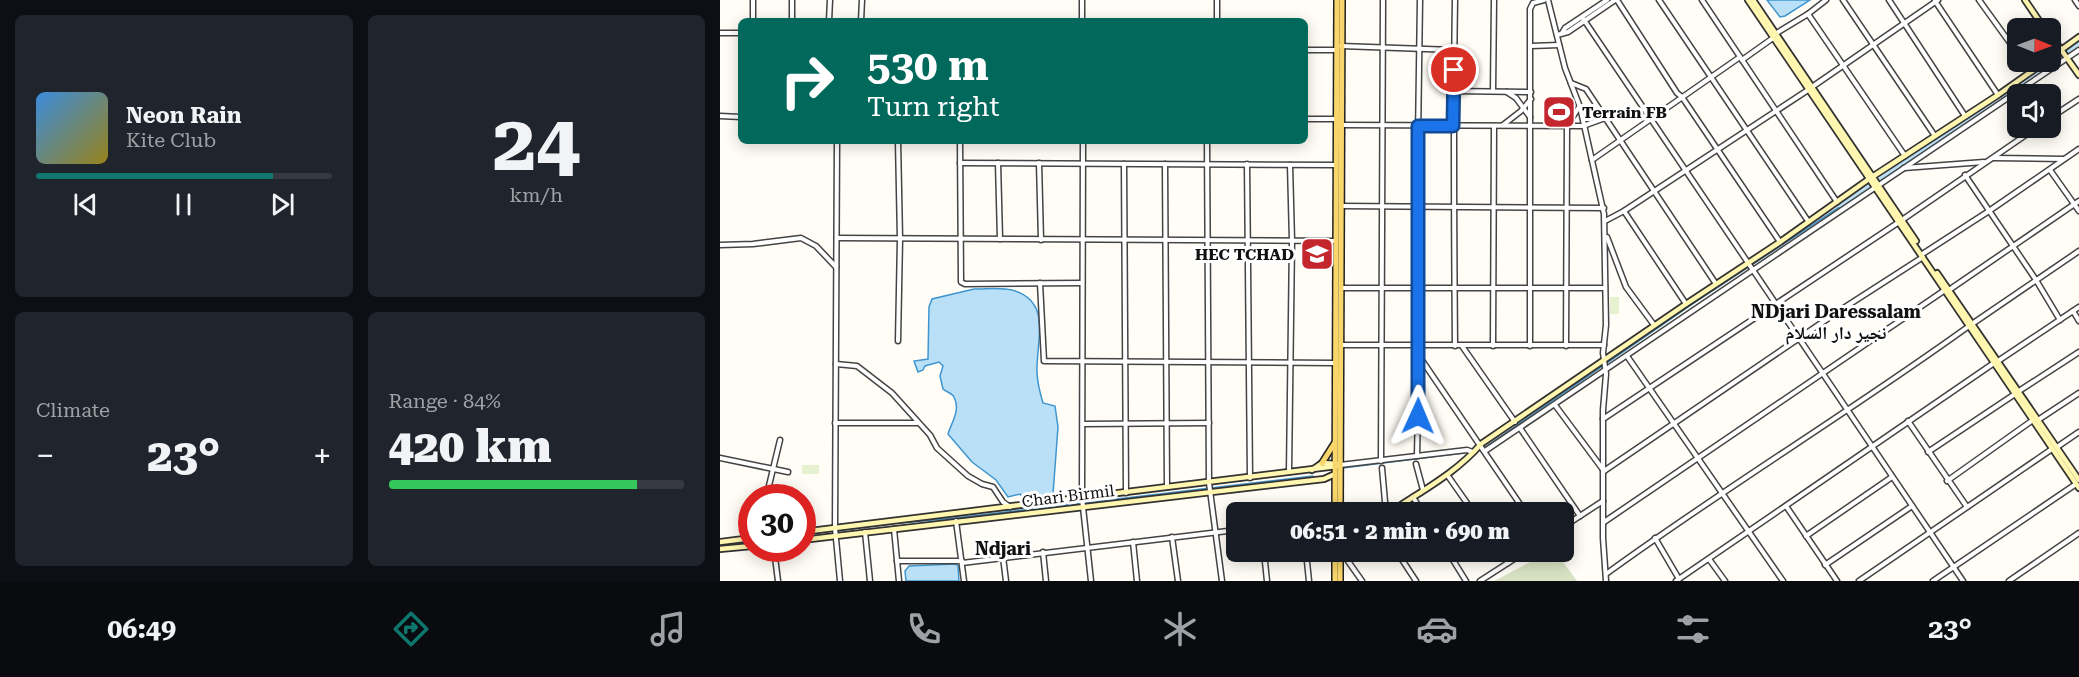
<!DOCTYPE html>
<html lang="en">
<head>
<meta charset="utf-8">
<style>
	body { margin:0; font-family:"Roboto Serif","Noto Naskh Arabic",serif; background:#20242c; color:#f1f3f6; height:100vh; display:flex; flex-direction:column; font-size:22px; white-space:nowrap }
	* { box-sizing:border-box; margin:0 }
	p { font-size:20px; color:#9ea1a6 }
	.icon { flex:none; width:33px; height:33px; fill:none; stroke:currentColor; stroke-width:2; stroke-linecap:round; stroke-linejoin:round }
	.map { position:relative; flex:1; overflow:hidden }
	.panel { display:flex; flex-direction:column; gap:15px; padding:15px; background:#0d0f14; width:720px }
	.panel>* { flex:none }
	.hud { position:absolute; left:18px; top:18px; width:570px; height:126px; border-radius:9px; box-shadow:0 3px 15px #0003; background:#00695c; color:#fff; overflow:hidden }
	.needle { width:39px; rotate:91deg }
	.controls { position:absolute; left:1287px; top:18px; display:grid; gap:12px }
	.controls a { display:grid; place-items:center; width:54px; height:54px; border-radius:9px; background:#171b24; box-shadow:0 3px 15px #0003; font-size:30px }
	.speed { position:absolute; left:18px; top:484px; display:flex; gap:12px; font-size:30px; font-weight:700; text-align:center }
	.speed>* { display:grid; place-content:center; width:78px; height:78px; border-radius:50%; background:#171b24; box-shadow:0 3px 15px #0003; line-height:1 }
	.speed .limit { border:9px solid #d22; background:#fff; color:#111 }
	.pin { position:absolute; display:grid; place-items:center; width:51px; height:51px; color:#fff; margin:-26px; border:3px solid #fff; border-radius:50%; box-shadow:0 2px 6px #0007 }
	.me { position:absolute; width:66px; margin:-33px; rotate:1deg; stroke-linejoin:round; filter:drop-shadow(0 0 4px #0008) }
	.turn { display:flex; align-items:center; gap:21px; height:126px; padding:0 30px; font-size:27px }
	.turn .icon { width:78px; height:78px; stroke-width:2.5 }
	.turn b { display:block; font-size:42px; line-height:51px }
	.big { font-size:45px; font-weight:800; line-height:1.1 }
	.panel .card { flex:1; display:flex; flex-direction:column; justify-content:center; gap:9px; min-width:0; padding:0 21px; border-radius:9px; background:#20242c }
	.panel .dial { align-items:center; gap:0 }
	.dial b { font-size:78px; line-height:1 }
	.song { display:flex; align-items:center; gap:18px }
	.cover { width:72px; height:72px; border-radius:9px; background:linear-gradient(135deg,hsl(210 70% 55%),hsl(50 70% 35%)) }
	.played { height:6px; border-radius:3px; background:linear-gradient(90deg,#0f766e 80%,#363941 80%) }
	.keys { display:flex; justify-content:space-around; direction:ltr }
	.heat { display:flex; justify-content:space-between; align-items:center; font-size:33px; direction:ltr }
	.charge { height:9px; border-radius:4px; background:linear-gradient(90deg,#34c759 84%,#363941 0) }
	.panel .tiles { flex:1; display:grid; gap:15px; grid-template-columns:repeat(2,1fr) }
	.trip { position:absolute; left:506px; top:502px; width:348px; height:60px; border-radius:9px; background:#171b24; box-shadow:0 3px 15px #0003; font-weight:800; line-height:60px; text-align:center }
	.dock { display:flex; height:96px; justify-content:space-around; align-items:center; background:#090b0e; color:#9ea1a6 }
	.dock .icon { width:42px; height:42px }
	.dock .on { color:#0f766e }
	.dock b { font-size:27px; color:#f1f3f6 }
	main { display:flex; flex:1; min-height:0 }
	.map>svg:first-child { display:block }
	.cemetery { fill:#d9e3c4 }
	.pitch { fill:#e6f2cf }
	.water { fill:#b9e0f7; stroke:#3f96cf; stroke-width:1.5 }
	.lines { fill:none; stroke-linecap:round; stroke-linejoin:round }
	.stream { stroke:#3f96cf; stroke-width:1.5 }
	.canal { stroke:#b9e0f7; stroke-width:4 }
	.street-casing { stroke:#444; stroke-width:7 }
	.secondary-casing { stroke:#333; stroke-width:8 }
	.primary-casing { stroke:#222; stroke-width:8 }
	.street { stroke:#fff; stroke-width:4 }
	.secondary { stroke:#fff6b0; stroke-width:4.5 }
	.primary { stroke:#f9d66b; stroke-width:5 }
	.route-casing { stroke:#114b97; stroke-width:15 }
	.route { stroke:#1a73e8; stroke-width:10 }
	.labels { text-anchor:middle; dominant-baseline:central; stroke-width:6; stroke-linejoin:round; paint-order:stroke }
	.poi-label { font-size:16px; font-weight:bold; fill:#111; stroke:#fff; text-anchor:start }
	.street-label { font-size:16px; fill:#111; stroke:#fff }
	.neighbourhood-label { font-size:18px; font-weight:bold; fill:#111; stroke:#fff }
</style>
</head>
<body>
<main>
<section class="panel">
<div class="tiles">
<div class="card">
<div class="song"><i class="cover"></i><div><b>Neon Rain</b><p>Kite Club</p></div></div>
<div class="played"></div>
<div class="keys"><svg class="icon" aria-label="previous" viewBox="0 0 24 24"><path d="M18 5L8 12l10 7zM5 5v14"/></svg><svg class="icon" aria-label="pause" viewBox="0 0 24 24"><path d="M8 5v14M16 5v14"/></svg><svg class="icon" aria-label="next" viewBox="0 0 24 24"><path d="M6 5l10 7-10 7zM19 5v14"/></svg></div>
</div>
<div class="card dial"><b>24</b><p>km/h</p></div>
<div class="card"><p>Climate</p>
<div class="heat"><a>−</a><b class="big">23°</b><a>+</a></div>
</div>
<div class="card"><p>Range · 84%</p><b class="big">420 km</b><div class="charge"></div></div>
</div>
</section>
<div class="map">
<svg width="1359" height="581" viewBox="0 0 1359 581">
	<rect width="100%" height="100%" fill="#fffdf5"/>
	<polygon class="cemetery" points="829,552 836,552 857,581 774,581"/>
	<g class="pitch">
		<rect x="890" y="297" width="9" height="17"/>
		<rect x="82" y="465" width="17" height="9"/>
	</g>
	<g class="water">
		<polygon points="1047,0 1090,0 1065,16 1060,17"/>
		<path d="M254,289C267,289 280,287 292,290C333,301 316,342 317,371C317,382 320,393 323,403L335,406L338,427L333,494L303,498L300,494L288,497L276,480L252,462L228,434C231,423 241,411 234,397C232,393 226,392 223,389L220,376L223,366L219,362L205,366L203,370L198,372L194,361L208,359L209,307L212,299Z"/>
		<polygon points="235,564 238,566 239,581 186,581 185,571 189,566"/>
	</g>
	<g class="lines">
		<g class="stream">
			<polyline points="764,448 974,303 1121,206"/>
			<polyline points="623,468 743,453"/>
			<polyline points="180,523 235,518 593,476"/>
			<polyline points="122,530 170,524"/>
			<polyline points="82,534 110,531"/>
		</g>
		<polyline class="canal" points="1121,206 1359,43"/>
		<defs>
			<g id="street">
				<polyline points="497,0 497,21"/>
				<polyline points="700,0 697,206 699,356 806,513"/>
				<polyline points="828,0 845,68 860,107 884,214 886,325 883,353 886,374 883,410 883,538 886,581"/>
				<polyline points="897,0 957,93 962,97 1060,242"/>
				<polyline points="939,0 1088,221"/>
				<polyline points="982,0 1117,202"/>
				<polyline points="1123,0 1215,136"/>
				<polyline points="1169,0 1245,116"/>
				<polyline points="1259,0 1298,54"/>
				<polyline points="1355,0 1359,6"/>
				<polyline points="1215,1 1278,95"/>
				<polyline points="1088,14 1185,156"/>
				<polyline points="862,17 1243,581"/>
				<polyline points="33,21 33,0"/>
				<polyline points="72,21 72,0"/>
				<polyline points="109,21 110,0"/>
				<polyline points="141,21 142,0"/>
				<polyline points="362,21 362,0"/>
				<polyline points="0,33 21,33"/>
				<polyline points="842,33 845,28 887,0"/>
				<polyline points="1055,34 1088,14 1106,0"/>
				<polyline points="837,35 848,32 895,0"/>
				<polyline points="621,46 734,50"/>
				<polyline points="811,46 839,45"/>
				<polyline points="585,50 616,50"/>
				<polyline points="1022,60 1053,38"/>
				<polyline points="1302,62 1310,72"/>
				<polyline points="851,83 866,89 996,284"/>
				<polyline points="1092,87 1218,0"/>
				<polyline points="733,91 811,92"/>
				<polyline points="773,91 774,0"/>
				<polyline points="787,92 796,98 810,117"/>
				<polyline points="0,116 21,117"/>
				<polyline points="1330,118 1359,99"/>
				<polyline points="585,119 616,119"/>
				<polyline points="620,125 863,126 885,118"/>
				<polyline points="783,125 801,111 811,99"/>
				<polyline points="117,141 115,528 120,581"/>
				<polyline points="240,141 241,282 245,284 362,283"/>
				<polyline points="363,141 362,498 371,581"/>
				<polyline points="487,141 489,483 502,581"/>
				<polyline points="1274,158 1344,159"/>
				<polyline points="872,160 1020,57"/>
				<polyline points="240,163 616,165"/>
				<polyline points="278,163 280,239"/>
				<polyline points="319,163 321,240"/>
				<polyline points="404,164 406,493"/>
				<polyline points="445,164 447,487"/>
				<polyline points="527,164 530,478"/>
				<polyline points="1184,168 1264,162"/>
				<polyline points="1330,170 1359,211"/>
				<polyline points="1245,175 1316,280 1340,320"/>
				<polyline points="621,206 884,208"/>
				<polyline points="904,211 966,304"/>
				<polyline points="1182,220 1316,128"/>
				<polyline points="885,221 904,211 1088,90"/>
				<polyline points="887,237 906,287 934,325"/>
				<polyline points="117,238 616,241"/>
				<polyline points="0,245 33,244 81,238 96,246 116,267"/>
				<polyline points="1204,253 1269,211 1359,149"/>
				<polyline points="320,283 324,361 615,363"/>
				<polyline points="621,288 885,288"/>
				<polyline points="1229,290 1359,201"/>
				<polyline points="1353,311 1359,321"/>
				<polyline points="1252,324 1359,251"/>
				<polyline points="178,341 180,239 178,141"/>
				<polyline points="621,345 884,345"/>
				<path d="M735,346C734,230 733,115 735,0"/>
				<polyline points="742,346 795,422"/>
				<polyline points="773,346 774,126"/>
				<polyline points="810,346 810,9 813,3 824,0"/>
				<polyline points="846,346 847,126 859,107"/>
				<polyline points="907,356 1063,581"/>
				<polyline points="1278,361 1359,307"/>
				<polyline points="116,364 137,366 172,393 210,435 217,448 248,476 262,484 273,487 283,502 290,507"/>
				<polyline points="1299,391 1359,352"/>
				<polyline points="835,405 884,471 1119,311 1203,257"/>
				<polyline points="883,419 1179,222"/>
				<polyline points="1318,420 1359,393"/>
				<polyline points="1188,421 1247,507"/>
				<polyline points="115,423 197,423"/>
				<polyline points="364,424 489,423"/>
				<polyline points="800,428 860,516"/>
				<polyline points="1337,447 1359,432"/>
				<polyline points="765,451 1359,50"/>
				<polyline points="1208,452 1295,394"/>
				<polyline points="697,456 699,357"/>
				<polyline points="0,458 68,472"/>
				<polyline points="661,461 663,0"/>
				<polyline points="696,464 703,490"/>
				<polyline points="620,465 747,450 753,452"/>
				<polyline points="662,468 666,513"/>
				<polyline points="569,472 572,241 570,165"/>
				<polyline points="728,476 754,513"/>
				<polyline points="1227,481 1313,420"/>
				<polyline points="693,497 703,513"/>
				<polyline points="46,498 60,440"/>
				<polyline points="1066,506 1117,581"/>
				<polyline points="236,521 244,581"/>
				<polyline points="884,522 1225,290"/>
				<polyline points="843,527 883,501"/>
				<polyline points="174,529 179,581"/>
				<polyline points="145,532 150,581"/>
				<polyline points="1086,536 1172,477"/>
				<polyline points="452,537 458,581"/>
				<polyline points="935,538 959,579"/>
				<polyline points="413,542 417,581"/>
				<polyline points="54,549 58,581"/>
				<polyline points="323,552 326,581"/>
				<polyline points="544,552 547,581"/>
				<polyline points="586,552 589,581"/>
				<polyline points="677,552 696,581"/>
				<polyline points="728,552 746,581"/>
				<polyline points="781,552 788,563"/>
				<polyline points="623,554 642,581"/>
				<polyline points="283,557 286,581"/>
				<polyline points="989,559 1005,581"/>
				<polyline points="177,561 242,561"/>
				<polyline points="242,563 516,530"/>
				<polyline points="1105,565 1192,506"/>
				<path d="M886,574C1004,488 1130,412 1249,326"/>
				<polyline points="760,581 805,552"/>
				<polyline points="956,581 1274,363"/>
				<polyline points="1139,581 1332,449"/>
				<polyline points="1213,581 1356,484"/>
				<polyline points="1289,581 1359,533"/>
			</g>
			<g id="secondary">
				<polyline points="1028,0 1359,488"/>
				<polyline points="1033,0 1196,241"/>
				<polyline points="1305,0 1324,28"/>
				<polyline points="1330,34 1359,75"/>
				<polyline points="1330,58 1359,37"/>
				<polyline points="1217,273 1359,480"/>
				<polyline points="592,470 602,463 617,464"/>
				<path d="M669,513C701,491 735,474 761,444L966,304L1060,242L1149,179L1278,95L1325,62"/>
				<polyline points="82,532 617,466"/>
				<polyline points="82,540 604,479 615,474"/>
				<polyline points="0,542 32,538"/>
				<polyline points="0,549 32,546"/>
			</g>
			<g id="primary">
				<polyline points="602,463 614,444"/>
				<polyline points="615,513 617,0"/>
				<polyline points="620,513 622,0"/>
				<polyline points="615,552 615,581"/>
				<polyline points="620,581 620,552"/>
			</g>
		</defs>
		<use href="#street" class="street-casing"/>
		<use href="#secondary" class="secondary-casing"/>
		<use href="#primary" class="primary-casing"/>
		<use href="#street" class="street"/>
		<use href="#secondary" class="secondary"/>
		<use href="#primary" class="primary"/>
	</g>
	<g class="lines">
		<defs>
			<polyline id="route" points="698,416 698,126 733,126 734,70"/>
		</defs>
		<use href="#route" class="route-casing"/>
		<use href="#route" class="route"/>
	</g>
	<defs>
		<symbol id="stadium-square" viewBox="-11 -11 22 22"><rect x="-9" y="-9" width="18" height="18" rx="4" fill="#c4262e" stroke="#fff"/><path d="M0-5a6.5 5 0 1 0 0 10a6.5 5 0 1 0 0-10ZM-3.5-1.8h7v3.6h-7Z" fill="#fff"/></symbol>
		<symbol id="university-square" viewBox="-11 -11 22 22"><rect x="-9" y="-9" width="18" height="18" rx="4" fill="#c4262e" stroke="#fff"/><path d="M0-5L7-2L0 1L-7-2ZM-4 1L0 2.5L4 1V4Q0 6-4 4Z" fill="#fff"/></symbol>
	</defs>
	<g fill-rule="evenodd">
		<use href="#stadium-square" x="820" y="93" width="38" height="38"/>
		<use href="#university-square" x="578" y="235" width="38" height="38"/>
	</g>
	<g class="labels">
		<g class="poi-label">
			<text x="862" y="112">Terrain FB</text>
			<text x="574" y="254" text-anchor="end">HEC TCHAD</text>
		</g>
		<g class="street-label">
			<text transform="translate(348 496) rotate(-7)">Chari Birmil</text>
		</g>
		<g class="neighbourhood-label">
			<text x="1116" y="311">NDjari Daressalam<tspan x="1116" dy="21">نجير دار السلام</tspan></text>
			<text x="283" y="548">Ndjari</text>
		</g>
	</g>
</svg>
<div class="controls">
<a><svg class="needle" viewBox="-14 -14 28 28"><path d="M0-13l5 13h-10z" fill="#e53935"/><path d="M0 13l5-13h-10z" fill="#9ea1a6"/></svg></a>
<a><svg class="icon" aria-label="sound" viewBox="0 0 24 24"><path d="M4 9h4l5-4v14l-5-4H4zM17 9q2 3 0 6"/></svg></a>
</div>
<div class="speed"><div class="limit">30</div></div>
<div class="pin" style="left:734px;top:70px;background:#d93025"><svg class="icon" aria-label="arrive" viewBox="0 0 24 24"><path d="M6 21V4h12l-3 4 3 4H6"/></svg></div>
<svg class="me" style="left:698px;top:416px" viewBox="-20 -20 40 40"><path d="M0-17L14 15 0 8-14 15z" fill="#1a73e8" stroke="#fff" stroke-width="4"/></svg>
<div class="trip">06:51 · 2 min · 690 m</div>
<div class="hud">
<div class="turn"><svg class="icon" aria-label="right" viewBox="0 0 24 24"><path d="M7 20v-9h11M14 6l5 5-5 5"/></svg><div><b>530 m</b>Turn right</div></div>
</div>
</div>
</main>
<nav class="dock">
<b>06:49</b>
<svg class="icon on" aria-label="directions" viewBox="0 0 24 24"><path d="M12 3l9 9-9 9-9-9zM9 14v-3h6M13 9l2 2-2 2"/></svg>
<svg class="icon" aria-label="music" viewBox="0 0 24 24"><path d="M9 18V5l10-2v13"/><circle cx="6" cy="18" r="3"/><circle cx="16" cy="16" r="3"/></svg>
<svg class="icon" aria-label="phone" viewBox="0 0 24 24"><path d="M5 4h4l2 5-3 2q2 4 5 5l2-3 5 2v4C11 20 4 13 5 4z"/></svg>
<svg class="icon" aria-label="climate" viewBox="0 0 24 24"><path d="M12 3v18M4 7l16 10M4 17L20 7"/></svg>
<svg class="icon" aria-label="car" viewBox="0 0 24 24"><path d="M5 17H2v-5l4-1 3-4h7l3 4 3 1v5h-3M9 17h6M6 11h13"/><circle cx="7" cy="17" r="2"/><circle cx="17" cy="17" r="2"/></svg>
<svg class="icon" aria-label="filters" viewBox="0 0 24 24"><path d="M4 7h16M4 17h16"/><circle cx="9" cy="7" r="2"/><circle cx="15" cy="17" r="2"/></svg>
<b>23°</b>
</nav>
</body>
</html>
